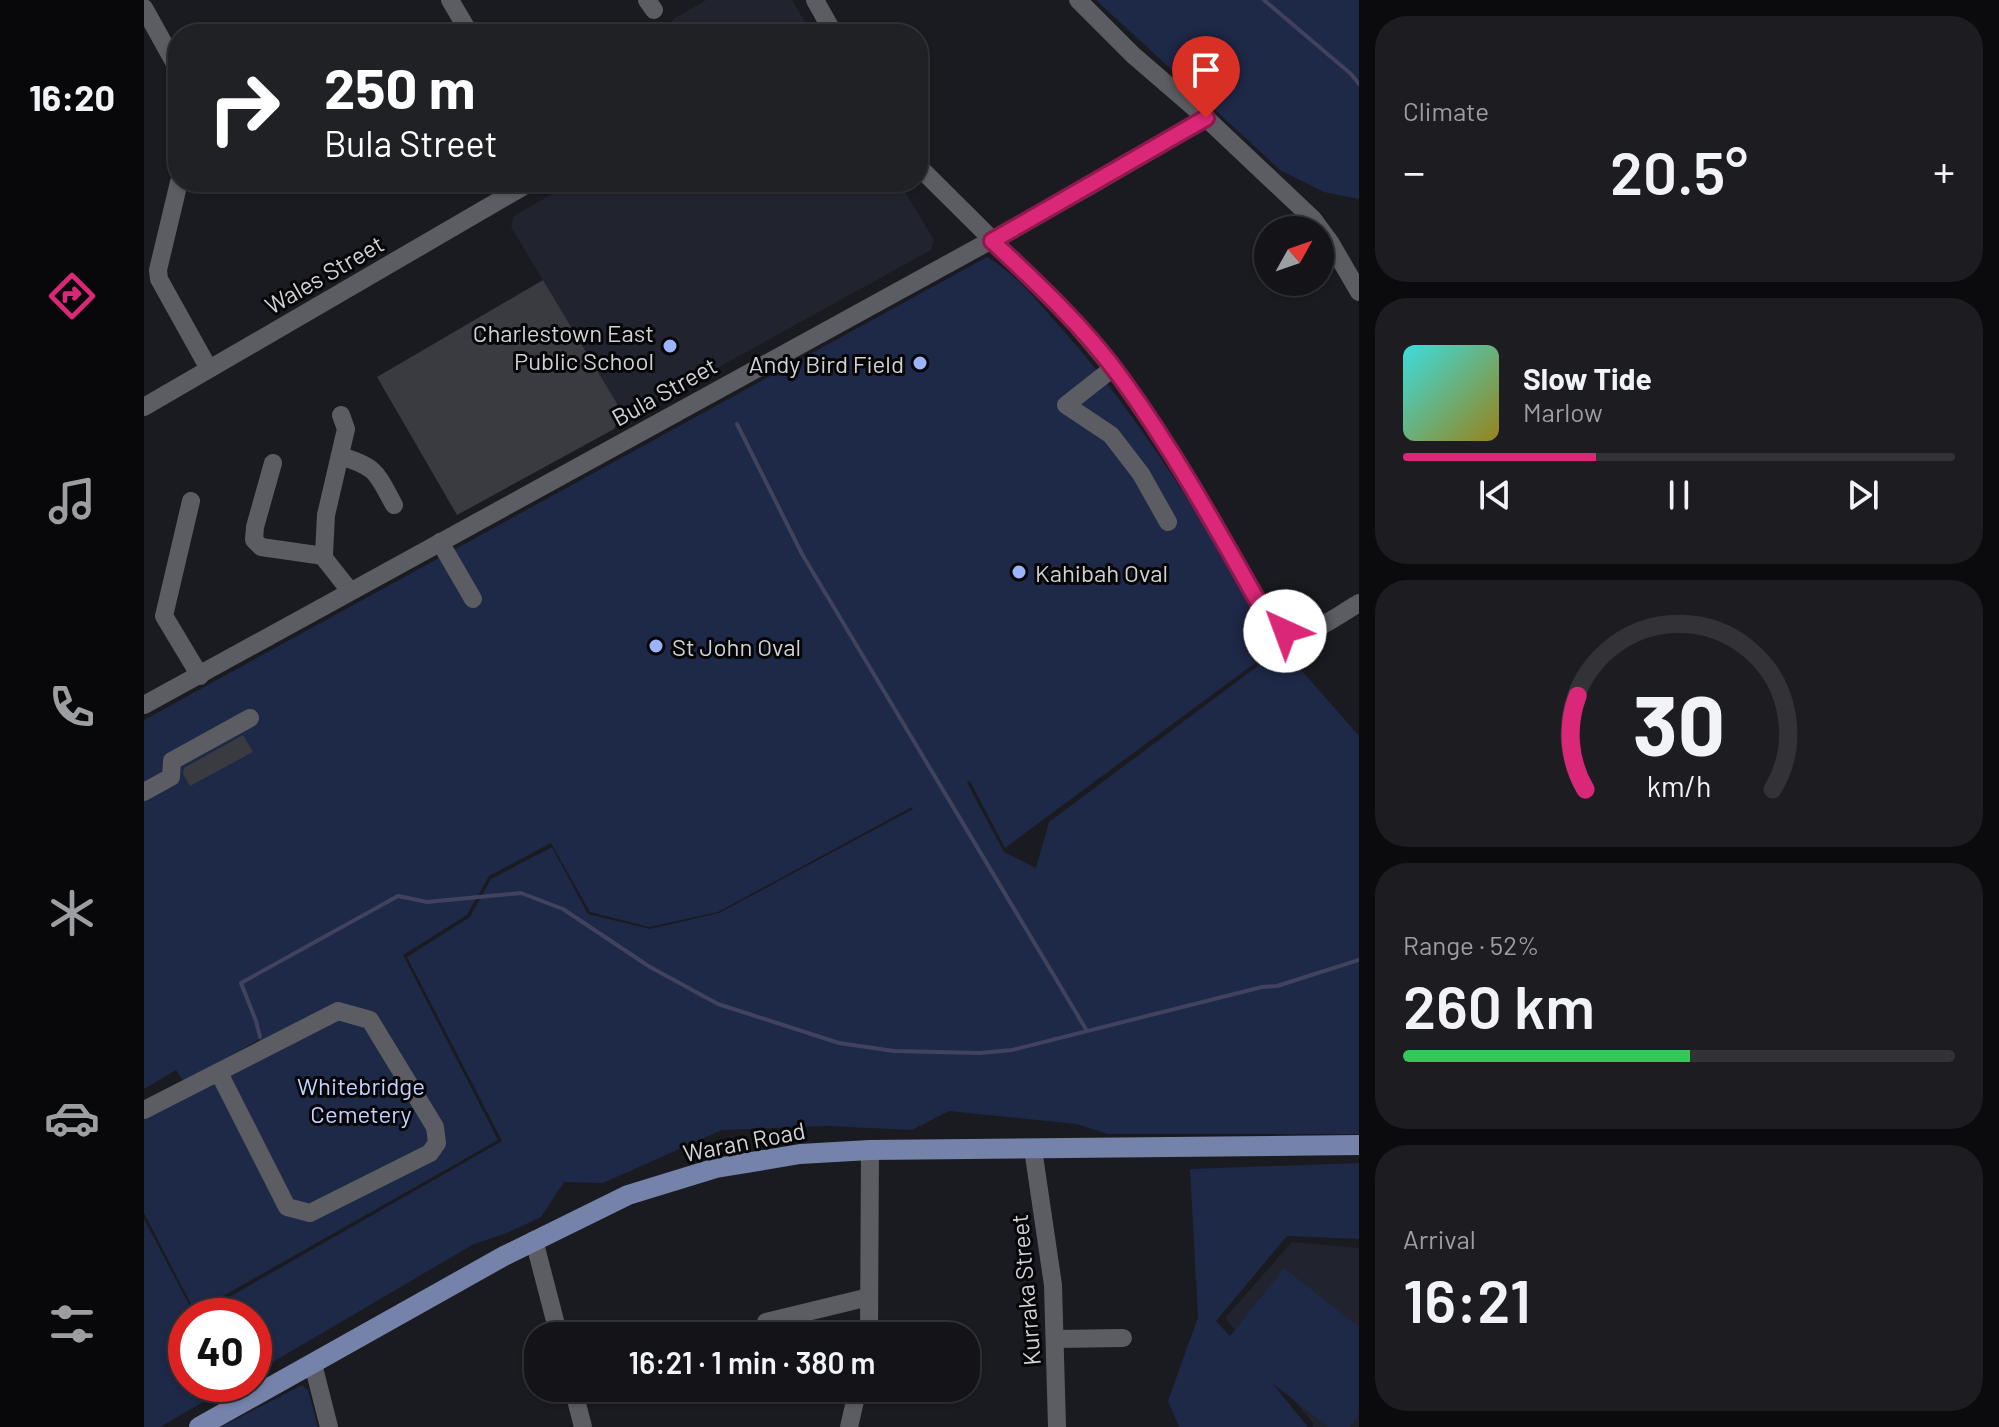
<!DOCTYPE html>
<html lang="en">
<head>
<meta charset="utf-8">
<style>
	body { margin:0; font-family:Barlow,sans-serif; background:#1d1d21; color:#f1f3f6; height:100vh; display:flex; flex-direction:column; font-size:30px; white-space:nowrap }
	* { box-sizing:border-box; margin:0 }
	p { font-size:26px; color:#9d9ea2 }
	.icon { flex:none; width:44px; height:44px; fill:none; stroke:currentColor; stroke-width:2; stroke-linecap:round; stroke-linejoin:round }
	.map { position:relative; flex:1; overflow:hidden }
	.side { display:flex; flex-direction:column; gap:16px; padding:16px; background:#0b0b0d; width:640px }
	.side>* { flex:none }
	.banner { position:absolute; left:24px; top:24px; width:760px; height:168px; border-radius:32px; box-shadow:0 2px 6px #0004,0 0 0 2px #333337; background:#202124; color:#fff; overflow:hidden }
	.needle { width:52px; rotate:50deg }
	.tools { position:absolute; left:1110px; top:216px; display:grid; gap:16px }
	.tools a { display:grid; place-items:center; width:80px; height:80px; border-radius:50%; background:#141418; box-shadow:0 2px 6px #0004,0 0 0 2px #333337; font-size:40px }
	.speed { position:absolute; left:24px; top:1298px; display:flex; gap:16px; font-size:40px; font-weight:700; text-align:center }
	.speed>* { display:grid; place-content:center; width:104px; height:104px; border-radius:50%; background:#141418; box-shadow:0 2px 6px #0004,0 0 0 2px #333337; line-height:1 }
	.speed .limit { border:12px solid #d22; background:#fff; color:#111 }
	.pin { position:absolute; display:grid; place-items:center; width:68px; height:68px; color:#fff; margin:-82px -34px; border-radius:50% 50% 50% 0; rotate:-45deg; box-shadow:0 0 8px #0007 }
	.pin .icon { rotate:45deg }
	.me { position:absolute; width:88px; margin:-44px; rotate:317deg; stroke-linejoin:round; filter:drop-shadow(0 0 6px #0008) }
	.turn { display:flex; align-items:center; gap:28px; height:168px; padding:0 24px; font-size:36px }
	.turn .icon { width:104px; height:104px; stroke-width:2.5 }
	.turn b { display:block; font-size:56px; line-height:68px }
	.big { font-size:60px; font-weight:600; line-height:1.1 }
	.side .tile { flex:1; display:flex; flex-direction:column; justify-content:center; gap:12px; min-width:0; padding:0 28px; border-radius:32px; background:#1d1d21 }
	.side .dial { align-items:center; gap:0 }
	.dial svg { height:208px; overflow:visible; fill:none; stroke:#333337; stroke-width:7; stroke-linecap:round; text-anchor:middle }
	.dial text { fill:#f1f3f6; stroke:none }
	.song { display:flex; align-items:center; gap:24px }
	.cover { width:96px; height:96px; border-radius:12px; background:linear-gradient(135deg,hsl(180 70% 55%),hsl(50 70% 35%)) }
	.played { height:8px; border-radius:4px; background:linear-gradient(90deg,#db2777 35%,#333337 35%) }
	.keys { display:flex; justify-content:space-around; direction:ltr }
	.heat { display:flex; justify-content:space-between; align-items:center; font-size:44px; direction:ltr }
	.charge { height:12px; border-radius:6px; background:linear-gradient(90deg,#34c759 52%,#333337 0) }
	.trip { position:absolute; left:380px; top:1322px; width:456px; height:80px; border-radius:32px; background:#141418; box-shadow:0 2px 6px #0004,0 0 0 2px #333337; font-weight:600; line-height:80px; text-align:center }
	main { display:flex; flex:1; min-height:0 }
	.menu { display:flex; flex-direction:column; width:144px; justify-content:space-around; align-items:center; background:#08080a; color:#9d9ea2 }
	.menu .icon { width:56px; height:56px }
	.menu .on { color:#db2777 }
	.menu b { font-size:36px; color:#f1f3f6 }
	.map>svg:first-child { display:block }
	.built { fill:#21242e }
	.green { fill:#1e2847 }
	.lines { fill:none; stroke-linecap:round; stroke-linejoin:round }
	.stream { stroke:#40425e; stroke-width:4 }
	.building { fill:#393b40 }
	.minor { stroke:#5b5d62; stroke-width:18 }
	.major { stroke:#7582a9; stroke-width:20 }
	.route-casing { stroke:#8e194d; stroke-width:20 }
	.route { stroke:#db2777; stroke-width:14 }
	.poi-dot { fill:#9cb4fd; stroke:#060608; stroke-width:3 }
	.labels { text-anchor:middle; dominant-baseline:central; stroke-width:6; stroke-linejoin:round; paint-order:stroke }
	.street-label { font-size:24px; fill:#d0d1d4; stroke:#060608 }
	.poi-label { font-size:24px; fill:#d0d1d4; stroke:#060608; text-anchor:end }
	.park-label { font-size:24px; fill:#c3d2ff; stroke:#060608 }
</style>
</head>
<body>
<main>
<nav class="menu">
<b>16:20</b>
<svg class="icon on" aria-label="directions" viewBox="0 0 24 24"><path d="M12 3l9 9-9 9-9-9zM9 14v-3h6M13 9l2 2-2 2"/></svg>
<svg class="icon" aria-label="music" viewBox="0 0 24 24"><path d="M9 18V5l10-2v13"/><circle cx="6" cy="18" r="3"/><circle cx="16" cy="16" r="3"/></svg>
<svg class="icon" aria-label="phone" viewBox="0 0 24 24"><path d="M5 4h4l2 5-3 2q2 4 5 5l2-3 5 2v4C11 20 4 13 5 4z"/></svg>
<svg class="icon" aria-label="climate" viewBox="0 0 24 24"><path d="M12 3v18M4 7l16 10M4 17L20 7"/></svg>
<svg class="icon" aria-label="car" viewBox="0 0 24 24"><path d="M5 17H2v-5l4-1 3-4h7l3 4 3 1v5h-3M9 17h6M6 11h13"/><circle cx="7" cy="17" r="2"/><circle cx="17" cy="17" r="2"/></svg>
<svg class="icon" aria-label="filters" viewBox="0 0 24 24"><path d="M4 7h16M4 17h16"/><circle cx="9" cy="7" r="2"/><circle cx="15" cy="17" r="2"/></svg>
</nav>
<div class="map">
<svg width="1215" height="1427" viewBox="0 0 1215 1427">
	<rect width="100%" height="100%" fill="#1a1b20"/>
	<g class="built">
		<polygon points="562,0 648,0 668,34 515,34 531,18"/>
		<polygon points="422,182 755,182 790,240 787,250 488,415 478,412 367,227 370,216 420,187"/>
		<polygon points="1148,1242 1215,1248 1215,1427 1169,1427 1169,1423 1081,1318"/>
	</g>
	<g class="green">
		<polygon points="952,0 1215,0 1215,199 1180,192 1136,170"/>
		<path d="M843,257C874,276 893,301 917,328C1003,424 1067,537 1134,646L861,848L826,781L823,783L860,852L892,868L905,822L1138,648L1215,736V1134H964L932,1124L805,1111L768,1130L684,1126L578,1130L459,1183L420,1182L397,1217L363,1233L330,1244L110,1373V1316H52L358,1141L263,957L326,917L347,879L408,847L444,914L506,929L575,913L769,809L768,807L574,912L505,927L446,912L407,843L345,876L323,915L259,955L354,1140L51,1312L0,1213V1114L122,1054L114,1040L40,1082L32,1070L0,1089V720Z"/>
		<polygon points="1215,1163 1215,1239 1143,1236 1072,1321 1086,1336 1140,1268 1215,1327 1215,1415 1206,1427 1184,1427 1128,1383 1164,1427 1035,1427 1024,1401 1054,1317 1046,1169"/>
		<polygon points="0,1219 51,1316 42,1316 42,1384 90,1384 16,1427 0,1427"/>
		<polygon points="158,1385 164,1390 174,1427 77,1427"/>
	</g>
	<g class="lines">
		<g class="stream">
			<polyline points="1120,0 1207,74 1215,84"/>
			<polyline points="593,424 658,554 943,1031"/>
			<polyline points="116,1037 112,1021 97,983 254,896 283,902 377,893 419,909 506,967 574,1004 695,1043 750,1051 836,1053 868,1050 1118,987 1133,986 1215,960"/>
		</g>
	</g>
	<g class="building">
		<polygon points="399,280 478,412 470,429 313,515 233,377"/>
		<polygon points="99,735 109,752 46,786 39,774 40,768"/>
	</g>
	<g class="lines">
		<g class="minor">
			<polyline points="306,0 326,34"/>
			<polyline points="503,0 510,10"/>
			<polyline points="671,0 690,34"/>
			<polyline points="934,0 989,55 1062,118 1169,219 1186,242 1215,292"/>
			<polyline points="0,8 34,69"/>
			<path d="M774,166L923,314L976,377L1024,447L1126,621C1161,645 1184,621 1215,603"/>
			<polyline points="35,182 14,270 15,279 65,369"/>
			<polyline points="969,368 922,405 967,435 997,474 1024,522"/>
			<polyline points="0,407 387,182"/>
			<polyline points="197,415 202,429 182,515 180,554 180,558 206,591"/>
			<path d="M196,456C233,467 232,472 250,505"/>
			<polyline points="129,463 111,527 110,540 117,547 180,556"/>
			<polyline points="47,501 20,616 56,676"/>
			<polyline points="296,542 329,599"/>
			<polyline points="0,705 946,186 1062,118"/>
			<polyline points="0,792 27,777 28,761 106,718"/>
			<polyline points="0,1110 194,1011 226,1020 291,1127 293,1143 286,1153 166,1213 143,1207 75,1073"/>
			<polyline points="889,1149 909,1285 913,1427"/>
			<polyline points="390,1240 415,1336"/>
			<polyline points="622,1322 725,1297"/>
			<polyline points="725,1336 726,1150"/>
			<polyline points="912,1339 979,1338"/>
			<polyline points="169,1364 185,1427"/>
			<polyline points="429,1388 439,1427"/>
			<polyline points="705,1427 714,1388"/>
		</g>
		<polyline class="major" points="55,1427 360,1256 484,1195 572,1168 656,1154 726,1150 1215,1145"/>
	</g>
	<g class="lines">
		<defs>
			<path id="route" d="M1062,118L848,241C893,283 941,328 977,378C1030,451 1073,529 1117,607L1126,621L1141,631"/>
		</defs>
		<use href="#route" class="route-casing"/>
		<use href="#route" class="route"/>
	</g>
	<g class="poi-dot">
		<circle cx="526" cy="346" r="8"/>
		<circle cx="776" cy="363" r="8"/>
		<circle cx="875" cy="572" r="8"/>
		<circle cx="512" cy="646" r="8"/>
	</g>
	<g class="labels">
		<g class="street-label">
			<text transform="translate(180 274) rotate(-30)">Wales Street</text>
			<text transform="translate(520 391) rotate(-29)">Bula Street</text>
			<text transform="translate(600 1141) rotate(-11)">Waran Road</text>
			<text transform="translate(881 1290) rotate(-95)">Kurraka Street</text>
		</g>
		<g class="poi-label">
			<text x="510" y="332">Charlestown East<tspan x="510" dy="28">Public School</tspan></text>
			<text x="760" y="363">Andy Bird Field</text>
			<text x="891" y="572" text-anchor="start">Kahibah Oval</text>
			<text x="528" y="646" text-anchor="start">St John Oval</text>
		</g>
		<g class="park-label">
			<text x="217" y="1085">Whitebridge<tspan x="217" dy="28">Cemetery</tspan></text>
		</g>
	</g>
</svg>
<div class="tools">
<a><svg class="needle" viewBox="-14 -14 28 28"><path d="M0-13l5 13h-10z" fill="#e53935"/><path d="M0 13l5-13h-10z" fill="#9d9ea2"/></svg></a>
</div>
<div class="speed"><div class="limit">40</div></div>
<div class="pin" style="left:1062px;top:118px;background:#d93025"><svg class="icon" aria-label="arrive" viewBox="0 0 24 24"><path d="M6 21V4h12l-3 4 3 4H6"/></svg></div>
<svg class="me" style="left:1141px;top:631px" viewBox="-20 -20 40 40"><circle r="19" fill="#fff"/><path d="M0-13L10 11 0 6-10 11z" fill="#db2777"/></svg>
<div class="trip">16:21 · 1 min · 380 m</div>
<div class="banner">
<div class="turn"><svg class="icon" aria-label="right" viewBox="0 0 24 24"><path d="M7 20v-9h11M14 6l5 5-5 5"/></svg><div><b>250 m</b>Bula Street</div></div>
</div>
</div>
<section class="side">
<div class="tile"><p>Climate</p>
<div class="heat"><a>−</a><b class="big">20.5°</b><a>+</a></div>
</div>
<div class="tile">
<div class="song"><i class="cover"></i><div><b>Slow Tide</b><p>Marlow</p></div></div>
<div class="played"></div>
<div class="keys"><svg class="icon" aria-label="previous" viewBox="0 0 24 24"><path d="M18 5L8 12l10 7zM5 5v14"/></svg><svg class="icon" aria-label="pause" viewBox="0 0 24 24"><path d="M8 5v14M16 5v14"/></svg><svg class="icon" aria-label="next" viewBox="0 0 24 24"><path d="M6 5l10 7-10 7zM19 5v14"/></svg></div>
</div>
<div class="tile dial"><svg viewBox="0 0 100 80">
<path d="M14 69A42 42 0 1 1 86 69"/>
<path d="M14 69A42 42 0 0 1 11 33" stroke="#db2777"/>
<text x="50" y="56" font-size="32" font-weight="700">30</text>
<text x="50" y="72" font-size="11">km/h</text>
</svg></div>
<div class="tile"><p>Range · 52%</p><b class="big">260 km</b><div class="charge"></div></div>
<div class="tile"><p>Arrival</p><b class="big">16:21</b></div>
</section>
</main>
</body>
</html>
